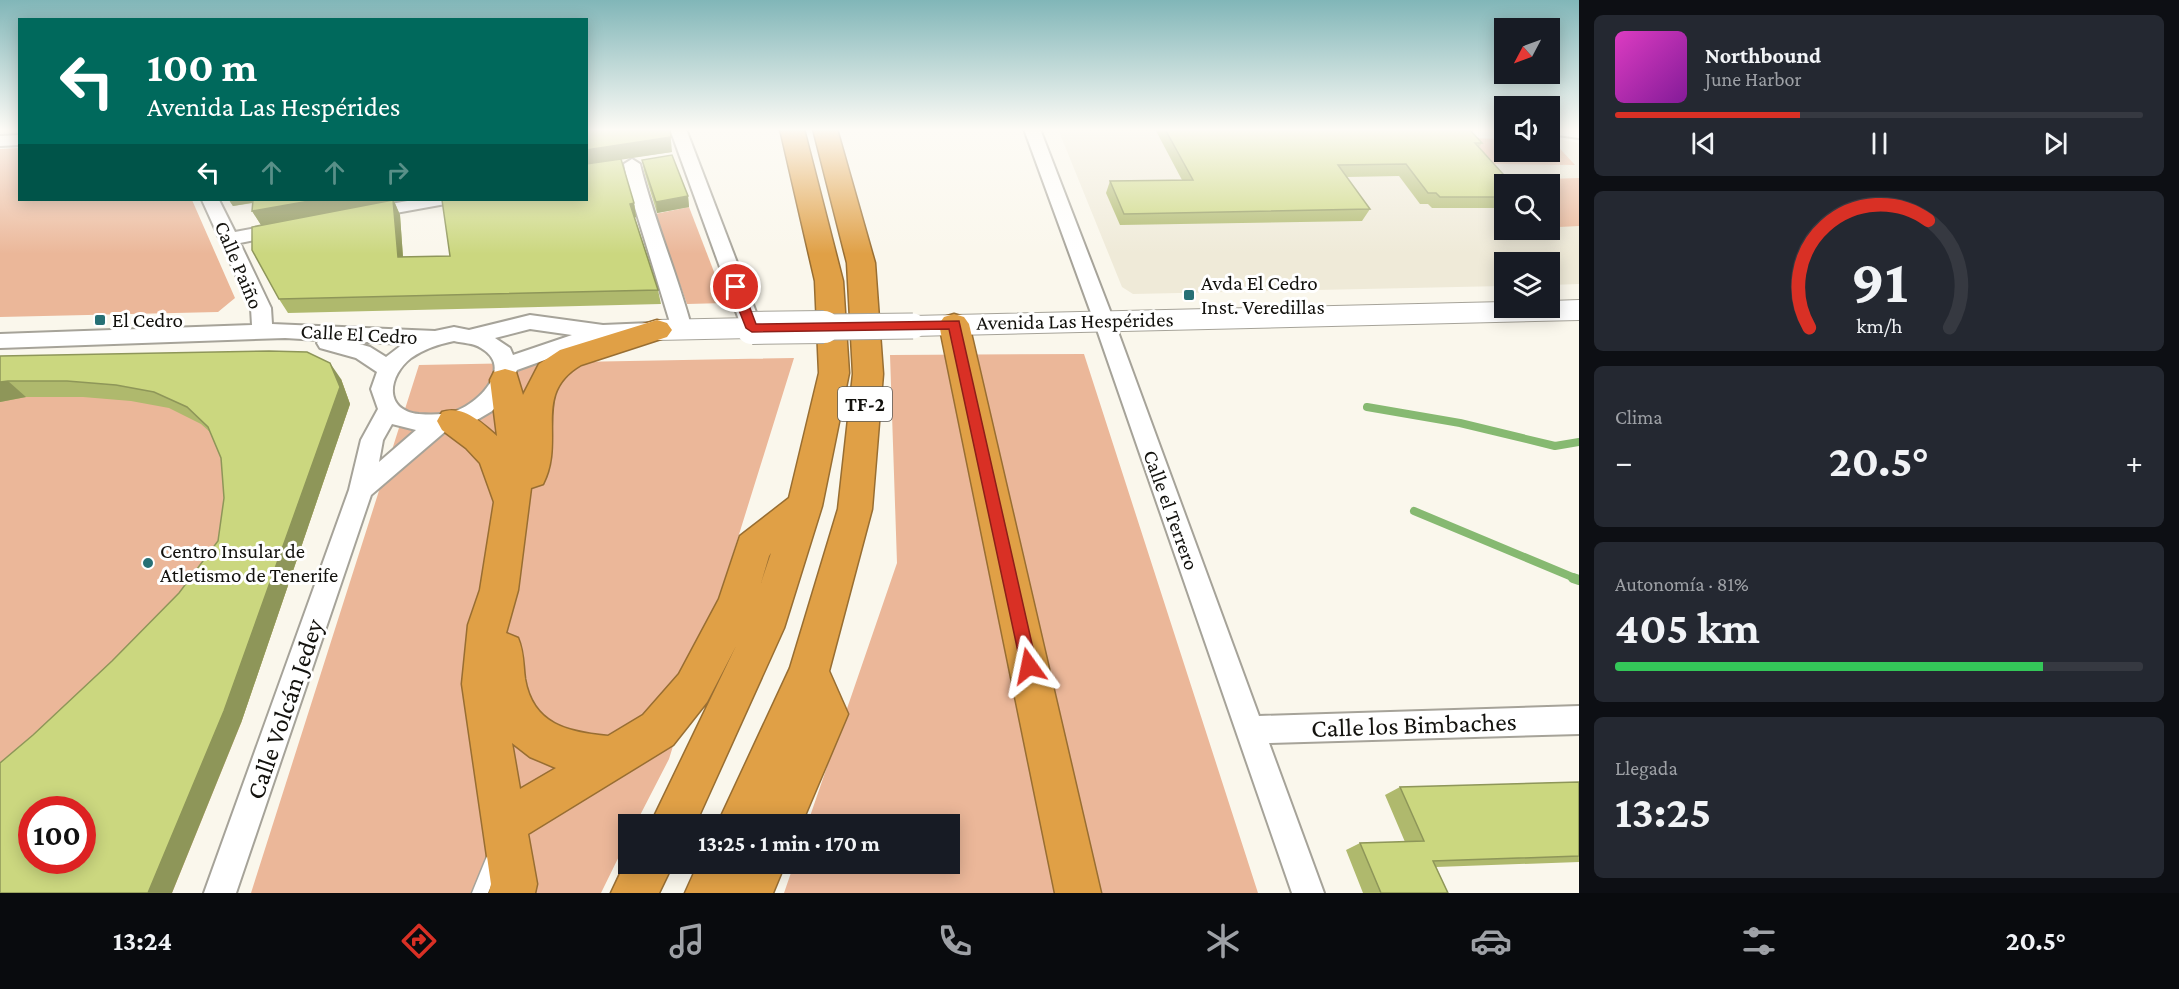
<!DOCTYPE html>
<html lang="es">
<head>
<meta charset="utf-8">
<style>
	body { margin:0; font-family:"Crimson Pro",serif; background:#242831; color:#f1f3f6; height:100vh; display:flex; flex-direction:column; font-size:22px; white-space:nowrap }
	* { box-sizing:border-box; margin:0 }
	p { font-size:20px; color:#9ea1a6 }
	.icon { flex:none; width:33px; height:33px; fill:none; stroke:currentColor; stroke-width:2; stroke-linecap:round; stroke-linejoin:round }
	.map { position:relative; flex:1; overflow:hidden }
	.drawer { display:flex; flex-direction:column; gap:15px; padding:15px; background:#0d0f14; width:600px }
	.drawer>* { flex:none }
	.banner { position:absolute; left:18px; top:18px; width:570px; height:183px; border-radius:0px; box-shadow:0 3px 15px #0003; background:#00695c; color:#fff; overflow:hidden }
	.needle { width:39px; rotate:229deg }
	.tools { position:absolute; left:1494px; top:18px; display:grid; gap:12px }
	.tools a { display:grid; place-items:center; width:66px; height:66px; border-radius:0px; background:#171b24; box-shadow:0 3px 15px #0003; font-size:30px }
	.speed { position:absolute; left:18px; top:796px; display:flex; gap:12px; font-size:30px; font-weight:700; text-align:center }
	.speed>* { display:grid; place-content:center; width:78px; height:78px; border-radius:50%; background:#171b24; box-shadow:0 3px 15px #0003; line-height:1 }
	.speed .limit { border:9px solid #d22; background:#fff; color:#111 }
	.pin { position:absolute; display:grid; place-items:center; width:51px; height:51px; color:#fff; margin:-26px; border:3px solid #fff; border-radius:50%; box-shadow:0 2px 6px #0007 }
	.me { position:absolute; width:66px; margin:-33px; rotate:348deg; stroke-linejoin:round; filter:drop-shadow(0 0 4px #0008) }
	.turn { display:flex; align-items:center; gap:21px; height:126px; padding:0 30px; font-size:27px }
	.turn .icon { width:78px; height:78px; stroke-width:2.5 }
	.turn b { display:block; font-size:42px; line-height:51px }
	.lanes { display:flex; align-items:center; height:57px; padding:0 30px; background:#0003; justify-content:center; gap:30px; direction:ltr }
	.lanes .off { opacity:.35 }
	.big { font-size:45px; font-weight:700; line-height:1.1 }
	.drawer .tile { flex:1; display:flex; flex-direction:column; justify-content:center; gap:9px; min-width:0; padding:0 21px; border-radius:9px; background:#242831 }
	.drawer .dial { align-items:center; gap:0 }
	.dial svg { height:156px; overflow:visible; fill:none; stroke:#363941; stroke-width:7; stroke-linecap:round; text-anchor:middle }
	.dial text { fill:#f1f3f6; stroke:none }
	.song { display:flex; align-items:center; gap:18px }
	.cover { width:72px; height:72px; border-radius:9px; background:linear-gradient(135deg,hsl(310 70% 55%),hsl(290 70% 35%)) }
	.played { height:6px; border-radius:3px; background:linear-gradient(90deg,#d93025 35%,#363941 35%) }
	.keys { display:flex; justify-content:space-around; direction:ltr }
	.heat { display:flex; justify-content:space-between; align-items:center; font-size:33px; direction:ltr }
	.charge { height:9px; border-radius:4px; background:linear-gradient(90deg,#34c759 81%,#363941 0) }
	.trip { position:absolute; left:618px; top:814px; width:342px; height:60px; border-radius:0px; background:#171b24; box-shadow:0 3px 15px #0003; font-weight:700; line-height:60px; text-align:center }
	.dock { display:flex; height:96px; justify-content:space-around; align-items:center; background:#090b0e; color:#9ea1a6 }
	.dock .icon { width:42px; height:42px }
	.dock .current { color:#d93025 }
	.dock b { font-size:27px; color:#f1f3f6 }
	main { display:flex; flex:1; min-height:0 }
	.map>svg:first-child { display:block }
	.built { fill:#efead8; fill-rule:evenodd }
	.green { fill:#ebb799; fill-rule:evenodd }
	.lines { fill:none; stroke-linecap:round; stroke-linejoin:round }
	.stream-far1 { stroke:#86b971; stroke-width:8 }
	.stream { stroke:#86b971; stroke-width:10 }
	.lane-casing { stroke:#a6a399; stroke-width:3 }
	.street-casing { stroke:#a6a399; stroke-width:4 }
	.secondary-casing { stroke:#a6a399; stroke-width:2 }
	.highway-casing { stroke:#986e32; stroke-width:3 }
	.lane { fill:#fff; fill-rule:evenodd }
	.street { fill:#fff; fill-rule:evenodd }
	.secondary { fill:#fff; fill-rule:evenodd }
	.highway { fill:#e0a046; fill-rule:evenodd }
	.secondary-bridge-far1-casing { stroke:#a6a399; stroke-width:27; stroke-linecap:butt }
	.secondary-bridge-casing { stroke:#a6a399; stroke-width:34; stroke-linecap:butt }
	.secondary-bridge-far1 { stroke:#fff; stroke-width:25 }
	.secondary-bridge { stroke:#fff; stroke-width:32 }
	.wall { fill:#afb96d }
	.shaded-wall { fill:#8e9659 }
	.building { fill:#cbd77f; stroke:#8e9659; stroke-width:1.5; fill-rule:evenodd }
	.route { fill:#d93025; stroke:#8d1f18; stroke-width:1.5 }
	.poi-dot { fill:#267075; stroke:#fff; stroke-width:2 }
	.labels { text-anchor:middle; dominant-baseline:central; stroke-width:6; stroke-linejoin:round; paint-order:stroke }
	.shield { fill:#fff; stroke:#5a5956; stroke-width:1.5 }
	.shield-label { font-size:20px; font-weight:bold; fill:#13120e }
	.street-label { font-size:21px; fill:#13120e; stroke:#fff }
	.poi-label { font-size:21px; fill:#13120e; stroke:#fff; text-anchor:start }
	.near-street-label { font-size:26px; fill:#13120e; stroke:#fff }
</style>
</head>
<body>
<main>
<div class="map">
<svg width="1579" height="893" viewBox="0 0 1579 893">
	<rect width="100%" height="100%" fill="#faf7ec"/>
	<path class="built" d="M1058,129H1488L1504,131V152H1550V138L1579,143V284L1550,285V262H1504V286L1133,294L1122,287ZM1504,184H1550V230H1504Z"/>
	<g class="green">
		<polygon points="1470,138 1504,139 1504,152 1550,152 1551,139 1575,165 1492,164"/>
		<polygon points="19,148 20,200 192,200 235,298 218,312 0,317 0,149"/>
		<polygon points="1579,178 1579,226 1559,227 1550,217 1550,184 1519,184 1514,180"/>
		<polygon points="689,207 726,303 687,304 655,214"/>
		<polygon points="1084,354 1258,893 784,893 794,864 950,864 950,825 807,825 897,563 890,355"/>
		<polygon points="794,358 669,759 635,825 628,825 628,838 601,893 251,893 419,365"/>
		<path d="M0,374L341,379L350,404L241,723L172,893H0ZM32,810H82V861H32Z"/>
	</g>
	<g class="lines">
		<g class="stream-far1">
			<polyline points="1367,407 1460,423 1555,446 1579,442"/>
			<polyline points="1414,511 1577,579"/>
		</g>
		<polyline class="stream" points="1573,578 1579,580"/>
		<defs>
			<polygon id="lane" points="496,847 502,849 504,855 488,893 472,893 490,849"/>
			<g id="street">
				<polygon points="670,129 686,129 762,328 759,333 752,335 745,333 742,328"/>
				<polygon points="1024,129 1040,129 1114,321 1259,716 1579,706 1579,734 1269,743 1324,893 1292,893 1094,321"/>
				<polygon points="1550,129 1579,129 1579,138 1550,134"/>
				<polygon points="20,135 20,145 0,146 0,136"/>
				<path d="M632,159L640,164C654,220 677,273 692,329L689,334L682,336L675,334L672,329L628,185L624,164Z"/>
				<path d="M202,200H219L235,232L283,223L289,225L292,229L289,233L240,243L271,308L272,324L435,331L454,327L469,330L530,315L603,325L650,323L657,325L660,330L657,335L650,337L603,339L517,370L507,394L492,411L470,424L447,430L371,495L236,893H204L349,490L361,440L378,409L371,389L377,372L356,358L320,348L317,343L319,340L285,338L0,348V334L252,325L251,308ZM530,329L572,335L513,355L510,348L495,338ZM349,341L403,344L386,357L370,347ZM454,341C462,343 474,343 481,348C514,367 480,402 456,411C444,415 432,415 419,414C383,410 388,376 411,358C424,349 439,344 454,341ZM392,424L416,430L379,462L383,440Z"/>
				<polygon points="413,200 449,200 446,204 440,205 368,218 362,217 359,213 362,209 368,208"/>
			</g>
			<g id="secondary">
				<polygon points="1579,300 1579,320 913,336 903,333 899,326 903,319 913,316 1504,302 1504,308 1550,308 1550,301"/>
				<polygon points="752,318 762,321 766,328 762,335 752,338 657,340 647,337 643,330 647,323 657,320"/>
			</g>
			<g id="highway">
				<path d="M780,129H804L843,281L849,373L822,506L784,628L695,825H650L736,646L707,702L673,745L528,834L537,884L535,893H489L491,884L462,684L468,625L480,590L494,502L480,463L466,448L442,430L437,421L442,412C463,405 481,422 497,436L490,380L494,372L505,369L516,372L523,395L539,364L560,350L657,320L667,323L672,330L667,337L581,365C531,394 566,439 543,484L531,488L518,590L506,633L518,638C524,652 523,664 525,679C533,725 568,732 608,736L643,715L679,674L719,599L740,536L789,498L819,373L815,281ZM771,553L761,583L769,556ZM512,743L530,757L556,768L520,789Z"/>
				<polygon points="813,129 837,129 875,263 883,374 872,509 829,671 848,714 801,825 717,825 790,668 838,509 853,374 847,263"/>
				<polygon points="954,314 964,317 969,324 1101,893 1055,893 939,324 944,317"/>
				<polygon points="628,857 628,864 673,864 659,893 611,893"/>
				<polygon points="698,864 785,864 773,893 685,893"/>
			</g>
		</defs>
		<use href="#lane" class="lane-casing"/>
		<use href="#street" class="street-casing"/>
		<use href="#secondary" class="secondary-casing"/>
		<use href="#highway" class="highway-casing"/>
		<use href="#lane" class="lane"/>
		<use href="#street" class="street"/>
		<use href="#secondary" class="secondary"/>
		<use href="#highway" class="highway"/>
		<defs>
			<polyline id="secondary-bridge-far1" points="752,328 913,326"/>
			<polyline id="secondary-bridge" points="752,328 824,327"/>
		</defs>
		<use href="#secondary-bridge-far1" class="secondary-bridge-far1-casing"/>
		<use href="#secondary-bridge" class="secondary-bridge-casing"/>
		<use href="#secondary-bridge-far1" class="secondary-bridge-far1"/>
		<use href="#secondary-bridge" class="secondary-bridge"/>
	</g>
	<g class="wall">
		<polygon points="586,129 672,152 621,159 634,203 636,217 635,218 658,290 661,304 288,313 279,299 261,225 252,211 253,203 233,206 229,200 398,200 394,201 400,215 403,257 450,256"/>
		<polygon points="1155,129 1469,129 1482,143 1479,147 1504,184 1504,208 1432,208 1428,204 1420,204 1399,176 1346,177 1370,209 1362,221 1120,225 1106,193 1110,181 1182,180"/>
		<polygon points="642,160 688,196 689,207 657,213 644,171"/>
		<polygon points="0,356 341,379 350,404 241,723 33,735 112,661 179,593 218,541 224,498 221,458 210,432 201,424 169,408 131,401 83,397 26,397 0,402"/>
		<polygon points="1579,782 1579,862 1436,867 1448,893 1363,893 1346,850 1360,843 1405,842 1385,795 1400,787"/>
	</g>
	<g class="shaded-wall">
		<polygon points="670,129 672,152 586,165 586,150"/>
		<polygon points="688,196 689,207 657,213 656,202"/>
		<polygon points="229,200 261,200 262,201 233,206"/>
		<polygon points="315,200 398,200 394,201 400,215 404,272 261,225 252,211"/>
		<polygon points="634,203 636,217 633,218 630,204"/>
		<polygon points="330,363 341,379 350,404 241,723 172,893 148,893"/>
		<polygon points="8,381 26,397 0,402 0,382"/>
	</g>
	<g class="building">
		<polygon points="586,129 670,129 671,137 586,150"/>
		<polygon points="1165,129 1469,129 1482,143 1475,143 1512,184 1504,184 1504,197 1440,197 1436,193 1428,193 1406,164 1338,165 1370,209 1124,214 1110,181 1193,180"/>
		<polygon points="672,155 688,196 656,202 642,160"/>
		<polygon points="621,159 634,203 630,204 658,290 279,299 252,250 252,227 393,200 398,257 450,256 442,200 586,200 586,164"/>
		<polygon points="253,200 315,200 252,211"/>
		<path d="M269,351L307,352L330,363L340,387L224,711L148,893H0V763L33,735L112,661L179,593L218,541L224,498L221,458L208,427L187,407L154,392L116,385L67,381H8L0,382V356ZM32,810H82V861H32Z"/>
		<polygon points="1579,782 1579,856 1433,861 1448,893 1381,893 1360,843 1424,841 1400,787"/>
	</g>
	<linearGradient id="sky" x2="0" y2="1"><stop stop-color="#81b6b8"/><stop offset="0.51" stop-color="#fdfbf6"/><stop offset="1" stop-color="#fdfbf6" stop-opacity="0"/></linearGradient>
	<rect width="1579" height="254" fill="url(#sky)"/>
	<polygon class="route" points="736,283 742,287 756,324 959,321 1037,666 1035,671 1029,673 1023,671 1021,666 949,329 752,332 746,328 730,287"/>
	<g class="poi-dot">
		<rect x="1183" y="289" width="12" height="12" rx="3"/>
		<rect x="94" y="314" width="12" height="12" rx="3"/>
		<circle cx="148" cy="563" r="6"/>
	</g>
	<g class="labels">
		<rect class="shield" x="838" y="387" width="54" height="34" rx="4.5"/>
		<g class="shield-label">
			<text x="865" y="404">TF-2</text>
		</g>
		<g class="street-label">
			<text transform="translate(239 265) rotate(67)">Calle Paiño</text>
			<text transform="translate(1075 321) rotate(-1)">Avenida Las Hespérides</text>
			<text transform="translate(359 334) rotate(3)">Calle El Cedro</text>
			<text transform="translate(1171 510) rotate(70)">Calle el Terrero</text>
		</g>
		<g class="poi-label">
			<text x="1201" y="283">Avda El Cedro<tspan x="1201" dy="24">Inst. Veredillas</tspan></text>
			<text x="112" y="320">El Cedro</text>
			<text x="160" y="551">Centro Insular de<tspan x="160" dy="24">Atletismo de Tenerife</tspan></text>
		</g>
		<g class="near-street-label">
			<text transform="translate(285 709) rotate(-71)">Calle Volcán Jedey</text>
			<text transform="translate(1414 725) rotate(-2)">Calle los Bimbaches</text>
		</g>
	</g>
</svg>
<div class="tools">
<a><svg class="needle" viewBox="-14 -14 28 28"><path d="M0-13l5 13h-10z" fill="#e53935"/><path d="M0 13l5-13h-10z" fill="#9ea1a6"/></svg></a>
<a><svg class="icon" aria-label="sound" viewBox="0 0 24 24"><path d="M4 9h4l5-4v14l-5-4H4zM17 9q2 3 0 6"/></svg></a>
<a><svg class="icon" aria-label="search" viewBox="0 0 24 24"><circle cx="10" cy="10" r="6"/><path d="M15 15l6 6"/></svg></a>
<a><svg class="icon" aria-label="layers" viewBox="0 0 24 24"><path d="M12 4l9 5-9 5-9-5zM3 14l9 5 9-5"/></svg></a>
</div>
<div class="speed"><div class="limit">100</div></div>
<div class="pin" style="left:736px;top:287px;background:#d93025"><svg class="icon" aria-label="arrive" viewBox="0 0 24 24"><path d="M6 21V4h12l-3 4 3 4H6"/></svg></div>
<svg class="me" style="left:1029px;top:666px" viewBox="-20 -20 40 40"><path d="M0-17L14 15 0 8-14 15z" fill="#d93025" stroke="#fff" stroke-width="4"/></svg>
<div class="trip">13:25 · 1 min · 170 m</div>
<div class="banner">
<div class="turn"><svg class="icon" aria-label="left" viewBox="0 0 24 24"><path d="M17 20v-9H6M10 6l-5 5 5 5"/></svg><div><b>100 m</b>Avenida Las Hespérides</div></div>
<div class="lanes"><svg class="icon" aria-label="left" viewBox="0 0 24 24"><path d="M17 20v-9H6M10 6l-5 5 5 5"/></svg><svg class="icon off" aria-label="ahead" viewBox="0 0 24 24"><path d="M12 20V5M6 11l6-6 6 6"/></svg><svg class="icon off" aria-label="ahead" viewBox="0 0 24 24"><path d="M12 20V5M6 11l6-6 6 6"/></svg><svg class="icon off" aria-label="right" viewBox="0 0 24 24"><path d="M7 20v-9h11M14 6l5 5-5 5"/></svg></div>
</div>
</div>
<section class="drawer">
<div class="tile">
<div class="song"><i class="cover"></i><div><b>Northbound</b><p>June Harbor</p></div></div>
<div class="played"></div>
<div class="keys"><svg class="icon" aria-label="previous" viewBox="0 0 24 24"><path d="M18 5L8 12l10 7zM5 5v14"/></svg><svg class="icon" aria-label="pause" viewBox="0 0 24 24"><path d="M8 5v14M16 5v14"/></svg><svg class="icon" aria-label="next" viewBox="0 0 24 24"><path d="M6 5l10 7-10 7zM19 5v14"/></svg></div>
</div>
<div class="tile dial"><svg viewBox="0 0 100 80">
<path d="M14 69A42 42 0 1 1 86 69"/>
<path d="M14 69A42 42 0 0 1 75 14" stroke="#d93025"/>
<text x="50" y="56" font-size="32" font-weight="700">91</text>
<text x="50" y="72" font-size="11">km/h</text>
</svg></div>
<div class="tile"><p>Clima</p>
<div class="heat"><a>−</a><b class="big">20.5°</b><a>+</a></div>
</div>
<div class="tile"><p>Autonomía · 81%</p><b class="big">405 km</b><div class="charge"></div></div>
<div class="tile"><p>Llegada</p><b class="big">13:25</b></div>
</section>
</main>
<nav class="dock">
<b>13:24</b>
<svg class="icon current" aria-label="directions" viewBox="0 0 24 24"><path d="M12 3l9 9-9 9-9-9zM9 14v-3h6M13 9l2 2-2 2"/></svg>
<svg class="icon" aria-label="music" viewBox="0 0 24 24"><path d="M9 18V5l10-2v13"/><circle cx="6" cy="18" r="3"/><circle cx="16" cy="16" r="3"/></svg>
<svg class="icon" aria-label="phone" viewBox="0 0 24 24"><path d="M5 4h4l2 5-3 2q2 4 5 5l2-3 5 2v4C11 20 4 13 5 4z"/></svg>
<svg class="icon" aria-label="climate" viewBox="0 0 24 24"><path d="M12 3v18M4 7l16 10M4 17L20 7"/></svg>
<svg class="icon" aria-label="car" viewBox="0 0 24 24"><path d="M5 17H2v-5l4-1 3-4h7l3 4 3 1v5h-3M9 17h6M6 11h13"/><circle cx="7" cy="17" r="2"/><circle cx="17" cy="17" r="2"/></svg>
<svg class="icon" aria-label="filters" viewBox="0 0 24 24"><path d="M4 7h16M4 17h16"/><circle cx="9" cy="7" r="2"/><circle cx="15" cy="17" r="2"/></svg>
<b>20.5°</b>
</nav>
</body>
</html>
